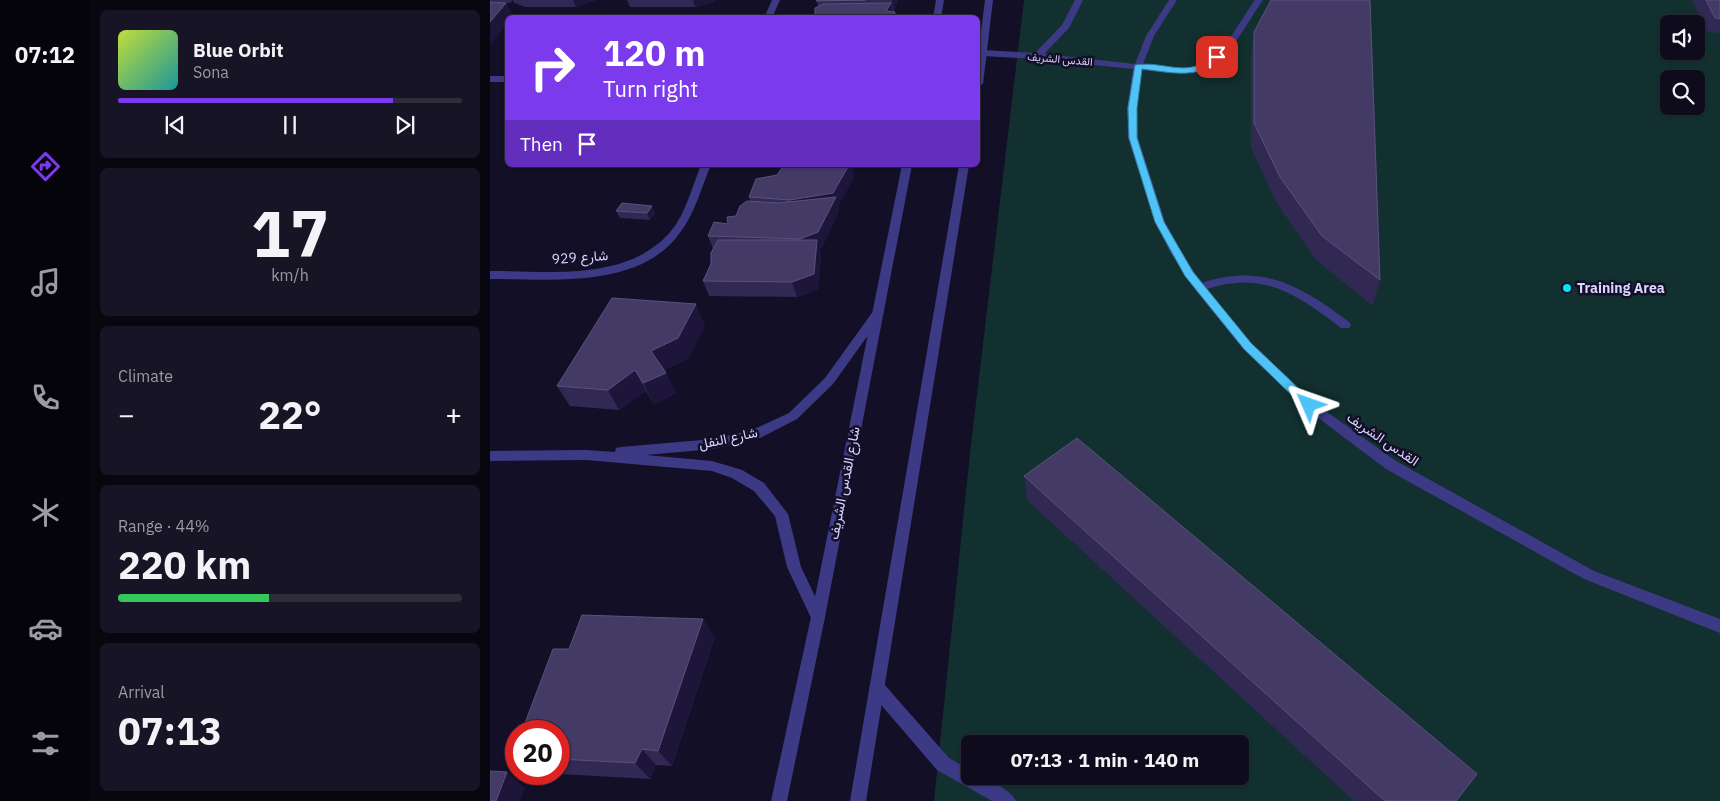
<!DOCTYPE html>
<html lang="en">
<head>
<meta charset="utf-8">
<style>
	body { margin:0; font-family:"IBM Plex Sans",Vazirmatn,sans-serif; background:#171425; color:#f1f3f6; height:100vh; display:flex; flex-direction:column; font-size:19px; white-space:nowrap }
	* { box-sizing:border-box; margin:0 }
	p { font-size:16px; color:#9b9ba3 }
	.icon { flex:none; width:28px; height:28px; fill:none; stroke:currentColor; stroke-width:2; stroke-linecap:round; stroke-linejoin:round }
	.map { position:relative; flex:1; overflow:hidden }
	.details { display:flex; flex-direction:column; gap:10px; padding:10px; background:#08060f; width:400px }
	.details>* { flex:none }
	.hud { position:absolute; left:15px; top:15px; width:475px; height:152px; border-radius:8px; box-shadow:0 1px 4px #0004,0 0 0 1px #2e2b3b; background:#7c3aed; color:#fff; overflow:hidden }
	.tools { position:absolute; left:1170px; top:15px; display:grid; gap:10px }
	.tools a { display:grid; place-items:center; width:45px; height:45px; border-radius:8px; background:#0e0b1c; box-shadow:0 1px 4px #0004,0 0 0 1px #2e2b3b; font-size:25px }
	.speed { position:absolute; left:15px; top:720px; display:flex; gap:10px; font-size:25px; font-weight:700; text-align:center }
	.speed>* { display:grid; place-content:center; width:65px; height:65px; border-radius:50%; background:#0e0b1c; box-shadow:0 1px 4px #0004,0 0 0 1px #2e2b3b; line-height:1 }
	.speed .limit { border:8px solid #d22; background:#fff; color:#111 }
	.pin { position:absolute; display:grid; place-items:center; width:42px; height:42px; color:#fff; margin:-21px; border-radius:10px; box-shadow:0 2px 8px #0006 }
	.me { position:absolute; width:55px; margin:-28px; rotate:313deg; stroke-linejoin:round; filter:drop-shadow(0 0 4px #0008) }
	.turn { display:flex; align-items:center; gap:18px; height:105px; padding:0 15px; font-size:22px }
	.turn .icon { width:65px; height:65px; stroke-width:2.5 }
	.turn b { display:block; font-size:35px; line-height:42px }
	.then { display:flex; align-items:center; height:48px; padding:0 15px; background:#0003; gap:10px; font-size:19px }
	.big { font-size:38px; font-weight:800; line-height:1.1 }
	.details .card { flex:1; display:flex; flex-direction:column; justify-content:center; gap:8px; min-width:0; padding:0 18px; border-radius:8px; background:#171425 }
	.details .dial { align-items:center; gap:0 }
	.dial b { font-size:65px; line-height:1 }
	.song { display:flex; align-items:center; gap:15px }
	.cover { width:60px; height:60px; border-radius:8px; background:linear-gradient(135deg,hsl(70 70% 55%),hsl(180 70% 35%)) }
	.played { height:5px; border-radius:2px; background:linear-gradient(90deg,#7c3aed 80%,#2e2b3b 80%) }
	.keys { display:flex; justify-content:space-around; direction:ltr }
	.heat { display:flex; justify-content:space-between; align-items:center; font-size:28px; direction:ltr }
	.charge { height:8px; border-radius:4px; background:linear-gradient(90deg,#34c759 44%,#2e2b3b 0) }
	.trip { position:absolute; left:471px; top:735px; width:288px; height:50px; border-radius:8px; background:#0e0b1c; box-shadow:0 1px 4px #0004,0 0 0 1px #2e2b3b; font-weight:800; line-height:50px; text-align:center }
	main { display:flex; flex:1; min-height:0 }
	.tabs { display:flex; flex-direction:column; width:90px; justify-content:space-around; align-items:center; background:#06040b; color:#9b9ba3 }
	.tabs .icon { width:35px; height:35px }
	.tabs .selected { color:#7c3aed }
	.tabs b { font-size:22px; color:#f1f3f6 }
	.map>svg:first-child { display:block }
	.green { fill:#12302f; fill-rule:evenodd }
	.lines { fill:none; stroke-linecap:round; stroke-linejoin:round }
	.service { fill:#3d3a85; fill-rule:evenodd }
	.minor { fill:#3d3a85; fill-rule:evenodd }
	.tertiary { fill:#3d3a85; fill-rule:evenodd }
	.wall { fill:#312854 }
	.shaded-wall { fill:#1d163a }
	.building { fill:#433a66; stroke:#5a527e }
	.route { fill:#4fc3f7; stroke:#337fa1 }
	.poi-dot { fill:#00e5ff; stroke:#130f26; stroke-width:2 }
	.labels { text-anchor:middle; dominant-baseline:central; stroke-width:5; stroke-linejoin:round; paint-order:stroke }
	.far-street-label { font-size:11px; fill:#d9d4ff; stroke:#130f26 }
	.street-label { font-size:14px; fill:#d9d4ff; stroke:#130f26 }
	.poi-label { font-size:14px; font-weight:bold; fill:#d9d4ff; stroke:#130f26; text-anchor:start }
</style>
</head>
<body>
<main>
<nav class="tabs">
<b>07:12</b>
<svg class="icon selected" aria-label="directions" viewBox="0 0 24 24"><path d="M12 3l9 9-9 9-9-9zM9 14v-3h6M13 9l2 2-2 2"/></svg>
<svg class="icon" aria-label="music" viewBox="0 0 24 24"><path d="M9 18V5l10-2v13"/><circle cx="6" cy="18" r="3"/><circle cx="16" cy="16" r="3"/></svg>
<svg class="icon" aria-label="phone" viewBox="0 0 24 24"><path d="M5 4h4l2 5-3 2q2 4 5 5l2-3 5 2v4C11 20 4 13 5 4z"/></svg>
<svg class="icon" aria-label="climate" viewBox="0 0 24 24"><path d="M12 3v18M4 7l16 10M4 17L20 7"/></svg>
<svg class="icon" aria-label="car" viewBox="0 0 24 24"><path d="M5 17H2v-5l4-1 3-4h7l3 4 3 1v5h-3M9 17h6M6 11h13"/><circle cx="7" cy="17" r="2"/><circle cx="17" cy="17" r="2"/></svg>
<svg class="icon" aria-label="filters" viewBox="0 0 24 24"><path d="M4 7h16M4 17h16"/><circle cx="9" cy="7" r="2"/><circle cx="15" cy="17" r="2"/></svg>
</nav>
<section class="details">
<div class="card">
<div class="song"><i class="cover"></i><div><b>Blue Orbit</b><p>Sona</p></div></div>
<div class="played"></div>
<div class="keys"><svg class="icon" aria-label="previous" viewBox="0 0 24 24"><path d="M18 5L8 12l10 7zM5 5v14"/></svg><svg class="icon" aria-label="pause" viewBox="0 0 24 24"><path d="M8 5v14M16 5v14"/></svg><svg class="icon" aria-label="next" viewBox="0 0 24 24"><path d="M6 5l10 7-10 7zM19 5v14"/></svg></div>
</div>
<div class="card dial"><b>17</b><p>km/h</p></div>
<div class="card"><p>Climate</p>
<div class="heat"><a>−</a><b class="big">22°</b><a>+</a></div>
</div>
<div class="card"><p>Range · 44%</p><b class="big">220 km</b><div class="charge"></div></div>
<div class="card"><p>Arrival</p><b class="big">07:13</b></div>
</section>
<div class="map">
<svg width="1230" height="801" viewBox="0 0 1230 801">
	<rect width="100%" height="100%" fill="#130f26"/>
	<path class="green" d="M534,0H1230V801H444L480,453ZM1179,24H1206V51H1179ZM1179,79H1206V106H1179ZM480,744H750V776H480Z"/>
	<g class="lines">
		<g class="service">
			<path d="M585,0H593L579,28L554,54L645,64L656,36L679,0H687L664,36L653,64C670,66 690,71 707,67C730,61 751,19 765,0H773C753,28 736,70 698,73C683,75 667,71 652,70L647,109L648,138L675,222L690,251L712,283C773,263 811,286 859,322L861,325L859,328H851C808,295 773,270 717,289L761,343L823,402L906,461L1104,571L1230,619V633L1094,579L896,469L815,408L753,349L706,291L680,252L665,222L638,138L637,109L643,69L547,59L493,56L489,53L493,50L545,53L572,25Z"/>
			<path d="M387,681L393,683L459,758L480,770V776C493,776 521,789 526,801H502L447,770L381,693L379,688L381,683Z"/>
		</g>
		<g class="minor">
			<polygon points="282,0 290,0 282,18 274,18"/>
			<rect x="0" y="76" width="18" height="6"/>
			<path d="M211,165H221C211,188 205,214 189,234C149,289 60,279 0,279V271C60,271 138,282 181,231C196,213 202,187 211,165Z"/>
			<polygon points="388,309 394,313 343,384 307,419 270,438 223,449 156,455 222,461 252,470 274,483 298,514 311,567 335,617 333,622 328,624 323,622 297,567 285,516 264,491 242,478 222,471 96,460 0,461 0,451 96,450 125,452 126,448 131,447 223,439 262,430 299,413 335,378 384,310"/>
		</g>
		<g class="tertiary">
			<polygon points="446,0 454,0 451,18 443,18"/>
			<polygon points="495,0 503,0 493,84 488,87 488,55"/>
			<polygon points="412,165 422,165 335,617 297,801 281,801 321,617"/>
			<polygon points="469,165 479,165 376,801 360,801"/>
		</g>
	</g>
	<g class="wall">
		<polygon points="0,0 106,0 86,7 35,7 24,3 23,0 20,3 16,3 23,17 18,18 18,23 0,44"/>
		<polygon points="137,0 225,0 224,2 205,7 140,7"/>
		<polygon points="327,0 408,0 404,12 405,12 406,18 326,18 325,15 328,7"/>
		<polygon points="1202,0 1230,0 1230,33 1218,32"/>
		<polygon points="764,32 890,280 883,306 827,261 786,202 761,148 761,56"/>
		<polygon points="362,169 364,177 348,206 349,211 332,247 329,248 331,255 328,289 307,297 219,296 213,281 221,264 223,249 218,236 238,224 260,201 259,197 287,175"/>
		<polygon points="162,206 165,213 160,220 130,218 126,211"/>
		<polygon points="215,325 198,359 174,370 186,393 164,404 156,391 129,410 80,406 67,386"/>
		<polygon points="534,476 987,774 967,801 864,801 537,500"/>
		<polygon points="225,637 182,766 166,765 160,779 69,774 69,731"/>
	</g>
	<g class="shaded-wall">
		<polygon points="83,0 106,0 86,7"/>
		<polygon points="203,0 225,0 224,2 205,7"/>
		<polygon points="402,0 408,0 404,13"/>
		<polygon points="16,3 23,17 22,18 18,18 18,23 0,44 0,22"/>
		<polygon points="401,3 404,16 405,12 406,18 397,18 396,11"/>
		<polygon points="359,165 363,165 362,169 364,177 348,206 349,211 332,247 329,248 331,255 328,289 307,297 302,282 314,254 300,200"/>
		<polygon points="162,206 165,213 160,220 157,213"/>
		<polygon points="206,304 215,325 198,359 171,371 161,351"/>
		<polygon points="145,370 156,391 129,410 118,390"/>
		<polygon points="176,373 186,393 164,404 153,383"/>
		<polygon points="213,619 225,637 182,766 168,751"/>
		<polygon points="152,749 166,765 160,779 145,763"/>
		<polygon points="17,772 35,788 30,801 6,801"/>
	</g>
	<g class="building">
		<polygon points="327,0 375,0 326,1"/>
		<polygon points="781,0 880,0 890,280 832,236 790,177 764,123 764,32"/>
		<polygon points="1216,0 1230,0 1230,19 1225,18"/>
		<polygon points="0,2 16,3 0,22"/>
		<polygon points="401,3 396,11 405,12 403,18 337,18 338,16 325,15 325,8 333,4"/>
		<polygon points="294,165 359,165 343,193 300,200 259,197 266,179 287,175"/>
		<polygon points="346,197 328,232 310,239 218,236 224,222 238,224 237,217 246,216 250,206 257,201 288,203"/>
		<polygon points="132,203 162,206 157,213 126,211"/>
		<polygon points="228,240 327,240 324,274 302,282 213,281 221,264 221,253"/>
		<polygon points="122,298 206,304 188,338 161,351 176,373 153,383 145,370 118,390 67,386"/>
		<polygon points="587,438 987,774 966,801 895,801 534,476"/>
		<polygon points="92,615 213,619 168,751 152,749 145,763 69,759 69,731 32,731 63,649 79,649"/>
		<polygon points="26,746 26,757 22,757"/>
		<polygon points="0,771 17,772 6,801 0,801"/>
	</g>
	<path class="route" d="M724,55L731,57C711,81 679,72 652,69L647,108V138L674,222L703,272L761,343L823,402L825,405L823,408H815L754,349L695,276L665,222L639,138L638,108L645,65C675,60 698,80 724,55Z"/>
	<circle class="poi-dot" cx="1077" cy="288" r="5"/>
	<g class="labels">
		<g class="far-street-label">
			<text transform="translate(570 59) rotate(5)">القدس الشريف</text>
		</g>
		<g class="street-label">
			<text transform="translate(90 257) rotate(-4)">شارع 929</text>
			<text transform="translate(238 438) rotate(-12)">شارع النفل</text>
			<text transform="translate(893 439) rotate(34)">القدس الشريف</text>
			<text transform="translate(354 483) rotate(-79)">شارع القدس الشريف</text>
		</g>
		<g class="poi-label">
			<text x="1087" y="288">Training Area</text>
		</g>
	</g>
</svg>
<div class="tools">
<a><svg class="icon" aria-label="sound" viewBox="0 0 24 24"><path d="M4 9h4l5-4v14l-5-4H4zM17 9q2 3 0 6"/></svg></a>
<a><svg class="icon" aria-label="search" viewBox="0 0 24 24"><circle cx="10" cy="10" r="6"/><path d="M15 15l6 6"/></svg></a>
</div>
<div class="speed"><div class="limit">20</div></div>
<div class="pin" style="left:727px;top:57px;background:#d93025"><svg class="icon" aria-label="arrive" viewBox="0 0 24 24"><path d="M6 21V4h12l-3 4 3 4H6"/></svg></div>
<svg class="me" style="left:819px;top:405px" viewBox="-20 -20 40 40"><path d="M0-17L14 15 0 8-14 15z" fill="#4fc3f7" stroke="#fff" stroke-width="4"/></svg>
<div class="trip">07:13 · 1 min · 140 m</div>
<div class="hud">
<div class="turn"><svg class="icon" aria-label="right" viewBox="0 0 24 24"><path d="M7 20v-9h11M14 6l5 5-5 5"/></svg><div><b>120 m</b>Turn right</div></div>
<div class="then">Then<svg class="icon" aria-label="arrive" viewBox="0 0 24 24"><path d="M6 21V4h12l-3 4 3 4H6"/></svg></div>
</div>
</div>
</main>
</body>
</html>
